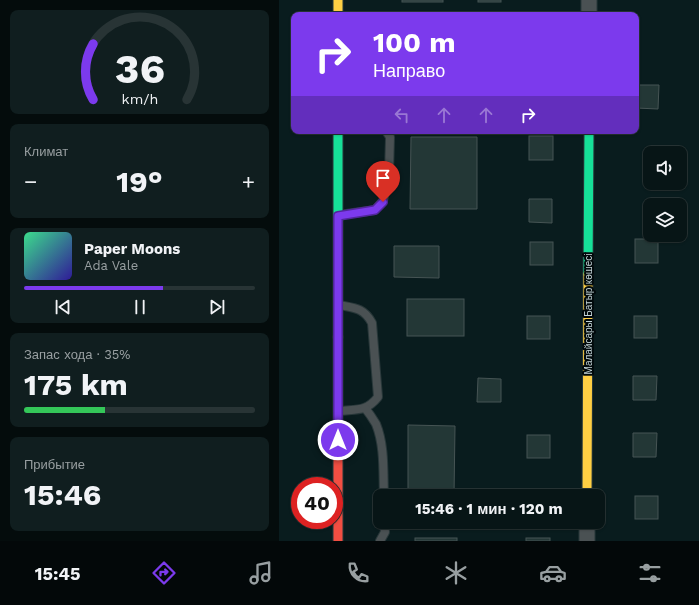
<!DOCTYPE html>
<html lang="ru">
<head>
<meta charset="utf-8">
<style>
	body { margin:0; font-family:"Work Sans",sans-serif; background:#101e1f; color:#f1f3f6; height:100vh; display:flex; flex-direction:column; font-size:15px; white-space:nowrap }
	* { box-sizing:border-box; margin:0 }
	p { font-size:13px; color:#989fa1 }
	.icon { flex:none; width:22px; height:22px; fill:none; stroke:currentColor; stroke-width:2; stroke-linecap:round; stroke-linejoin:round }
	.map { position:relative; flex:1; overflow:hidden }
	.details { display:flex; flex-direction:column; gap:10px; padding:10px; background:#040c0c; width:279px }
	.details>* { flex:none }
	.hud { position:absolute; left:12px; top:12px; width:348px; height:122px; border-radius:8px; box-shadow:0 1px 3px #0004,0 0 0 1px #283435; background:#7c3aed; color:#fff; overflow:hidden }
	.controls { position:absolute; left:364px; top:146px; display:grid; gap:8px }
	.controls a { display:grid; place-items:center; width:44px; height:44px; border-radius:8px; background:#071516; box-shadow:0 1px 3px #0004,0 0 0 1px #283435; font-size:20px }
	.speed { position:absolute; left:12px; top:477px; display:flex; gap:8px; font-size:20px; font-weight:700; text-align:center }
	.speed>* { display:grid; place-content:center; width:52px; height:52px; border-radius:50%; background:#071516; box-shadow:0 1px 3px #0004,0 0 0 1px #283435; line-height:1 }
	.speed .limit { border:6px solid #d22; background:#fff; color:#111 }
	.pin { position:absolute; display:grid; place-items:center; width:34px; height:34px; color:#fff; margin:-41px -17px; border-radius:50% 50% 50% 0; rotate:-45deg; box-shadow:0 0 4px #0007 }
	.pin .icon { rotate:45deg }
	.me { position:absolute; width:44px; margin:-22px; rotate:0deg; stroke-linejoin:round; filter:drop-shadow(0 0 3px #0008) }
	.turn { display:flex; align-items:center; gap:14px; height:84px; padding:0 16px; font-size:18px }
	.turn .icon { width:52px; height:52px; stroke-width:2.5 }
	.turn b { display:block; font-size:28px; line-height:34px }
	.lanes { display:flex; align-items:center; height:38px; padding:0 16px; background:#0003; justify-content:center; gap:20px; direction:ltr }
	.lanes .off { opacity:.35 }
	.big { font-size:30px; font-weight:700; line-height:1.1 }
	.details .card { flex:1; display:flex; flex-direction:column; justify-content:center; gap:6px; min-width:0; padding:0 14px; border-radius:8px; background:#101e1f }
	.details .dial { align-items:center; gap:0 }
	.dial svg { height:104px; overflow:visible; fill:none; stroke:#283435; stroke-width:7; stroke-linecap:round; text-anchor:middle }
	.dial text { fill:#f1f3f6; stroke:none }
	.song { display:flex; align-items:center; gap:12px }
	.cover { width:48px; height:48px; border-radius:6px; background:linear-gradient(135deg,hsl(150 70% 55%),hsl(250 70% 35%)) }
	.played { height:4px; border-radius:2px; background:linear-gradient(90deg,#7c3aed 60%,#283435 60%) }
	.keys { display:flex; justify-content:space-around; direction:ltr }
	.heat { display:flex; justify-content:space-between; align-items:center; font-size:22px; direction:ltr }
	.charge { height:6px; border-radius:3px; background:linear-gradient(90deg,#34c759 35%,#283435 0) }
	.trip { position:absolute; left:94px; top:489px; width:232px; height:40px; border-radius:8px; background:#071516; box-shadow:0 1px 3px #0004,0 0 0 1px #283435; font-weight:700; line-height:40px; text-align:center }
	.tabs { display:flex; height:64px; justify-content:space-around; align-items:center; background:#030809; color:#989fa1 }
	.tabs .icon { width:28px; height:28px }
	.tabs .on { color:#7c3aed }
	.tabs b { font-size:18px; color:#f1f3f6 }
	main { display:flex; flex:1; min-height:0 }
	.map>svg:first-child { display:block }
	.building { fill:#233736; stroke:#465454 }
	.lines { fill:none; stroke-linecap:round; stroke-linejoin:round }
	.lane-casing { stroke:#29383a; stroke-width:10 }
	.street-casing { stroke:#29383a; stroke-width:17 }
	.fast-casing { stroke:#29383a; stroke-width:11 }
	.slow-casing { stroke:#29383a; stroke-width:11 }
	.jam-casing { stroke:#29383a; stroke-width:11 }
	.lane { stroke:#4a5153; stroke-width:8 }
	.street { stroke:#4a5153; stroke-width:15 }
	.fast { stroke:#16e098; stroke-width:9 }
	.slow { stroke:#ffcf43; stroke-width:9 }
	.jam { stroke:#f24e42; stroke-width:9 }
	.route-casing { stroke:#51269a; stroke-width:10 }
	.route { stroke:#7c3aed; stroke-width:7 }
	.labels { text-anchor:middle; dominant-baseline:central; stroke-width:4; stroke-linejoin:round; paint-order:stroke }
	.street-label { font-size:10px; fill:#c4d5d8; stroke:#01090b }
</style>
</head>
<body>
<main>
<section class="details">
<div class="card dial"><svg viewBox="0 0 100 80">
<path d="M14 69A42 42 0 1 1 86 69"/>
<path d="M14 69A42 42 0 0 1 14 26" stroke="#7c3aed"/>
<text x="50" y="56" font-size="32" font-weight="700">36</text>
<text x="50" y="72" font-size="11">km/h</text>
</svg></div>
<div class="card"><p>Климат</p>
<div class="heat"><a>−</a><b class="big">19°</b><a>+</a></div>
</div>
<div class="card">
<div class="song"><i class="cover"></i><div><b>Paper Moons</b><p>Ada Vale</p></div></div>
<div class="played"></div>
<div class="keys"><svg class="icon" aria-label="previous" viewBox="0 0 24 24"><path d="M18 5L8 12l10 7zM5 5v14"/></svg><svg class="icon" aria-label="pause" viewBox="0 0 24 24"><path d="M8 5v14M16 5v14"/></svg><svg class="icon" aria-label="next" viewBox="0 0 24 24"><path d="M6 5l10 7-10 7zM19 5v14"/></svg></div>
</div>
<div class="card"><p>Запас хода · 35%</p><b class="big">175 km</b><div class="charge"></div></div>
<div class="card"><p>Прибытие</p><b class="big">15:46</b></div>
</section>
<div class="map">
<svg width="420" height="541" viewBox="0 0 420 541">
	<rect width="100%" height="100%" fill="#091c1e"/>
	<g class="building">
		<rect x="123" y="0" width="41" height="2"/>
		<rect x="199" y="0" width="23" height="2"/>
		<polygon points="357,85 380,85 379,109 357,108"/>
		<rect x="250" y="136" width="24" height="24"/>
		<polygon points="132,137 198,137 198,209 131,209"/>
		<polygon points="250,199 273,199 273,223 250,222"/>
		<rect x="356" y="239" width="23" height="24"/>
		<rect x="251" y="242" width="23" height="23"/>
		<polygon points="115,246 160,246 160,278 115,277"/>
		<rect x="128" y="299" width="57" height="37"/>
		<rect x="248" y="316" width="23" height="23"/>
		<rect x="355" y="316" width="23" height="22"/>
		<polygon points="354,376 378,376 377,400 354,400"/>
		<polygon points="199,378 222,379 222,402 198,402"/>
		<polygon points="129,425 176,426 175,496 129,496"/>
		<polygon points="354,433 378,433 377,457 354,457"/>
		<rect x="248" y="435" width="23" height="23"/>
		<rect x="356" y="496" width="23" height="23"/>
		<rect x="136" y="538" width="42" height="3"/>
		<rect x="247" y="538" width="24" height="3"/>
	</g>
	<g class="lines">
		<defs>
			<g id="lane">
				<polyline points="60,215 96,210 104,201 110,173 111,137 107,131"/>
				<path d="M60,305C76,308 85,308 93,323L99,397C87,412 78,409 60,411"/>
				<path d="M86,408C90,413 94,419 97,424C106,446 104,473 105,496"/>
				<polyline points="101,541 106,532 105,522"/>
			</g>
			<g id="street">
				<polyline points="310,15 310,0"/>
				<polyline points="308,541 308,522"/>
			</g>
			<g id="fast">
				<polyline points="59,131 59,337"/>
				<polyline points="309,274 310,131"/>
			</g>
			<g id="slow">
				<polyline points="59,0 59,15"/>
				<polyline points="308,496 309,274"/>
			</g>
			<polyline id="jam" points="59,337 59,541"/>
		</defs>
		<use href="#lane" class="lane-casing"/>
		<use href="#street" class="street-casing"/>
		<use href="#fast" class="fast-casing"/>
		<use href="#slow" class="slow-casing"/>
		<use href="#jam" class="jam-casing"/>
		<use href="#lane" class="lane"/>
		<use href="#street" class="street"/>
		<use href="#fast" class="fast"/>
		<use href="#slow" class="slow"/>
		<use href="#jam" class="jam"/>
	</g>
	<g class="lines">
		<defs>
			<polyline id="route" points="59,440 59,216 96,210 104,202"/>
		</defs>
		<use href="#route" class="route-casing"/>
		<use href="#route" class="route"/>
	</g>
	<g class="labels">
		<g class="street-label">
			<text transform="translate(309 314) rotate(-90)">Малайсары Батыр көшесі</text>
		</g>
	</g>
</svg>
<div class="controls">
<a><svg class="icon" aria-label="sound" viewBox="0 0 24 24"><path d="M4 9h4l5-4v14l-5-4H4zM17 9q2 3 0 6"/></svg></a>
<a><svg class="icon" aria-label="layers" viewBox="0 0 24 24"><path d="M12 4l9 5-9 5-9-5zM3 14l9 5 9-5"/></svg></a>
</div>
<div class="speed"><div class="limit">40</div></div>
<div class="pin" style="left:104px;top:202px;background:#d93025"><svg class="icon" aria-label="arrive" viewBox="0 0 24 24"><path d="M6 21V4h12l-3 4 3 4H6"/></svg></div>
<svg class="me" style="left:59px;top:440px" viewBox="-20 -20 40 40"><circle r="17" fill="#7c3aed" stroke="#fff" stroke-width="3"/><path d="M0-11L8 9 0 5-8 9z" fill="#fff"/></svg>
<div class="trip">15:46 · 1 мин · 120 m</div>
<div class="hud">
<div class="turn"><svg class="icon" aria-label="right" viewBox="0 0 24 24"><path d="M7 20v-9h11M14 6l5 5-5 5"/></svg><div><b>100 m</b>Направо</div></div>
<div class="lanes"><svg class="icon off" aria-label="left" viewBox="0 0 24 24"><path d="M17 20v-9H6M10 6l-5 5 5 5"/></svg><svg class="icon off" aria-label="ahead" viewBox="0 0 24 24"><path d="M12 20V5M6 11l6-6 6 6"/></svg><svg class="icon off" aria-label="ahead" viewBox="0 0 24 24"><path d="M12 20V5M6 11l6-6 6 6"/></svg><svg class="icon" aria-label="right" viewBox="0 0 24 24"><path d="M7 20v-9h11M14 6l5 5-5 5"/></svg></div>
</div>
</div>
</main>
<nav class="tabs">
<b>15:45</b>
<svg class="icon on" aria-label="directions" viewBox="0 0 24 24"><path d="M12 3l9 9-9 9-9-9zM9 14v-3h6M13 9l2 2-2 2"/></svg>
<svg class="icon" aria-label="music" viewBox="0 0 24 24"><path d="M9 18V5l10-2v13"/><circle cx="6" cy="18" r="3"/><circle cx="16" cy="16" r="3"/></svg>
<svg class="icon" aria-label="phone" viewBox="0 0 24 24"><path d="M5 4h4l2 5-3 2q2 4 5 5l2-3 5 2v4C11 20 4 13 5 4z"/></svg>
<svg class="icon" aria-label="climate" viewBox="0 0 24 24"><path d="M12 3v18M4 7l16 10M4 17L20 7"/></svg>
<svg class="icon" aria-label="car" viewBox="0 0 24 24"><path d="M5 17H2v-5l4-1 3-4h7l3 4 3 1v5h-3M9 17h6M6 11h13"/><circle cx="7" cy="17" r="2"/><circle cx="17" cy="17" r="2"/></svg>
<svg class="icon" aria-label="filters" viewBox="0 0 24 24"><path d="M4 7h16M4 17h16"/><circle cx="9" cy="7" r="2"/><circle cx="15" cy="17" r="2"/></svg>
</nav>
</body>
</html>
